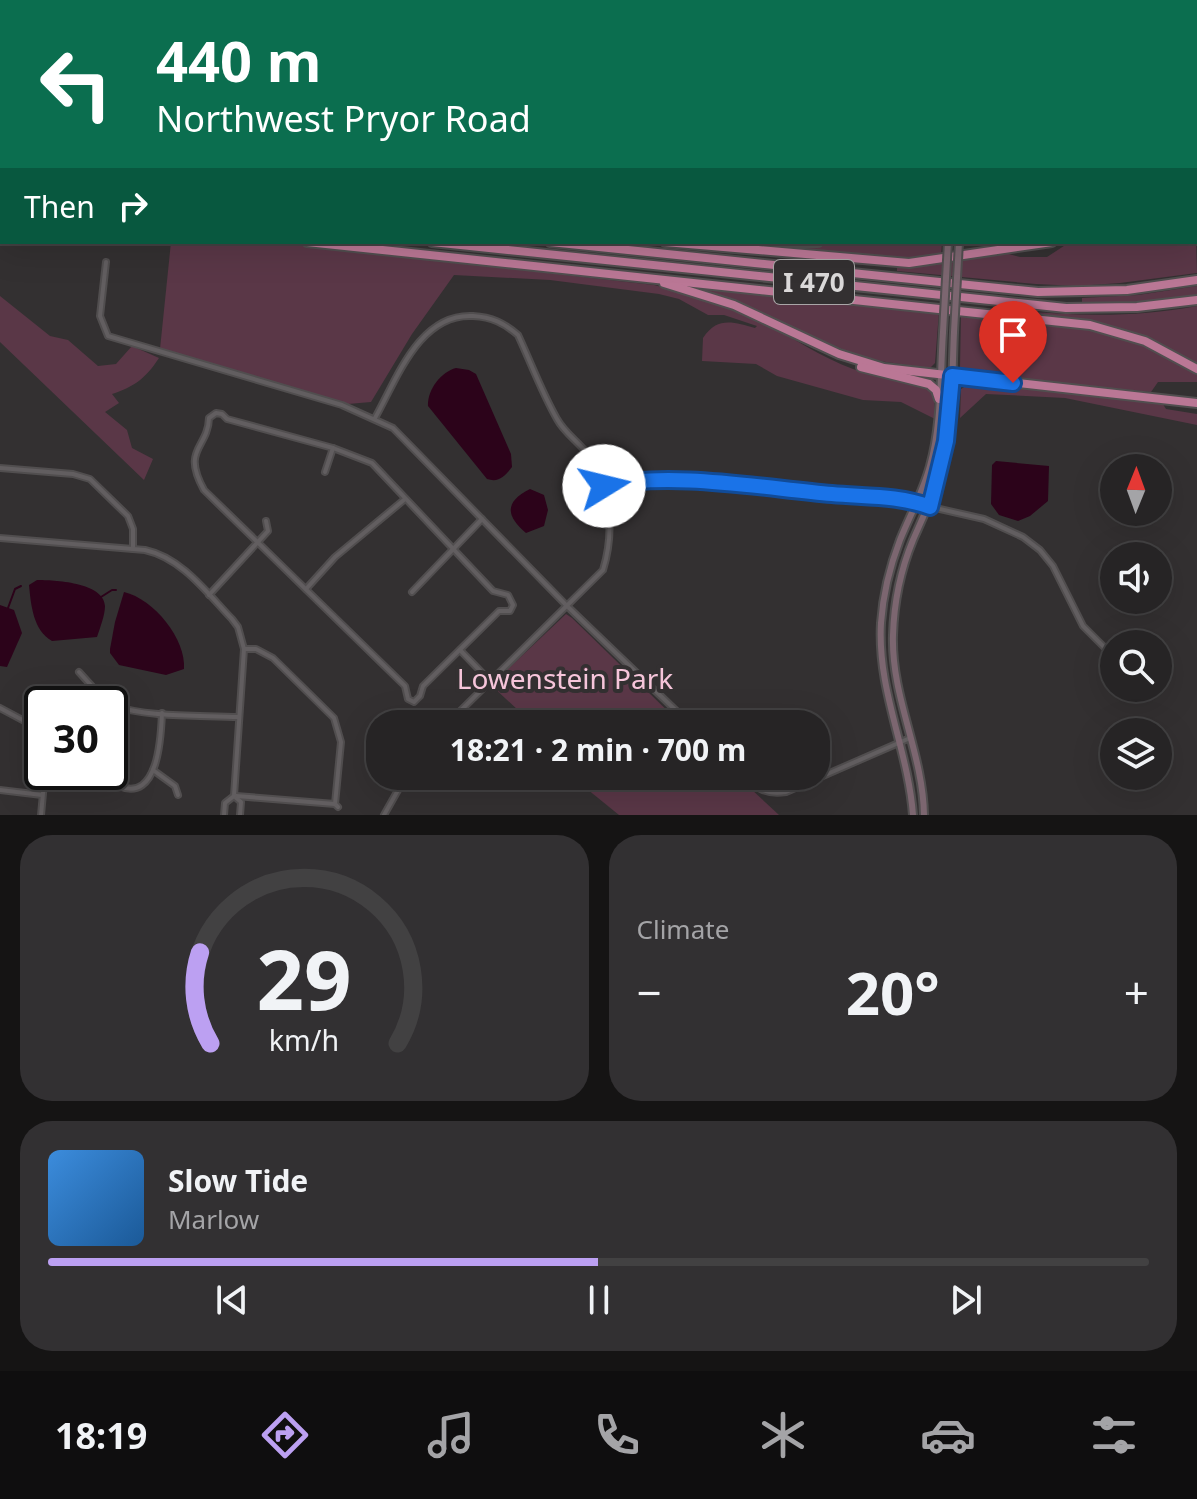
<!DOCTYPE html>
<html lang="en">
<head>
<meta charset="utf-8">
<style>
	body { margin:0; font-family:"Noto Sans",sans-serif; background:#323032; color:#f1f3f6; height:100vh; display:flex; flex-direction:column; font-size:30px; white-space:nowrap }
	* { box-sizing:border-box; margin:0 }
	p { font-size:26px; color:#a4a4a7 }
	.icon { flex:none; width:44px; height:44px; fill:none; stroke:currentColor; stroke-width:2; stroke-linecap:round; stroke-linejoin:round }
	.map { position:relative; height:815px; overflow:hidden }
	.drawer { display:flex; flex-direction:column; gap:20px; padding:20px; background:#151414; flex:1 }
	.drawer>* { flex:none }
	.top-card { position:absolute; left:0px; top:0px; width:1198px; height:244px; box-shadow:0 8px 32px #0002,0 0 0 2px #424142; background:#0b6e4f; color:#fff; overflow:hidden }
	.needle { width:52px; rotate:1deg }
	.tools { position:absolute; left:1100px; top:454px; display:grid; gap:16px }
	.tools a { display:grid; place-items:center; width:72px; height:72px; border-radius:50%; background:#262425; box-shadow:0 8px 32px #0002,0 0 0 2px #424142; font-size:40px }
	.speed { position:absolute; left:24px; top:686px; display:flex; gap:16px; font-size:40px; font-weight:700; text-align:center }
	.speed>* { display:grid; place-content:center; width:104px; height:104px; border-radius:50%; background:#262425; box-shadow:0 8px 32px #0002,0 0 0 2px #424142; line-height:1 }
	.speed .limit { border:4px solid #111; border-radius:12px; background:#fff; color:#111 }
	.pin { position:absolute; display:grid; place-items:center; width:68px; height:68px; color:#fff; margin:-82px -34px; border-radius:50% 50% 50% 0; rotate:-45deg; box-shadow:0 0 8px #0007 }
	.pin .icon { rotate:45deg }
	.me { position:absolute; width:88px; margin:-44px; rotate:81deg; stroke-linejoin:round; filter:drop-shadow(0 0 6px #0008) }
	.turn { display:flex; align-items:center; gap:28px; height:168px; padding:0 24px; font-size:36px }
	.turn .icon { width:104px; height:104px; stroke-width:2.5 }
	.turn b { display:block; font-size:56px; line-height:68px }
	.then { display:flex; align-items:center; height:76px; padding:0 24px; background:#0003; gap:16px; font-size:30px }
	.big { font-size:60px; font-weight:700; line-height:1.1 }
	.drawer .card { flex:1; display:flex; flex-direction:column; justify-content:center; gap:12px; min-width:0; padding:0 28px; border-radius:32px; background:#323032 }
	.drawer .dial { align-items:center; gap:0 }
	.dial svg { height:208px; overflow:visible; fill:none; stroke:#424142; stroke-width:7; stroke-linecap:round; text-anchor:middle }
	.dial text { fill:#f1f3f6; stroke:none }
	.song { display:flex; align-items:center; gap:24px }
	.cover { width:96px; height:96px; border-radius:12px; background:linear-gradient(135deg,hsl(210 70% 55%),hsl(210 70% 35%)) }
	.played { height:8px; border-radius:4px; background:linear-gradient(90deg,#bca0f2 50%,#424142 50%) }
	.keys { display:flex; justify-content:space-around; direction:ltr }
	.heat { display:flex; justify-content:space-between; align-items:center; font-size:44px; direction:ltr }
	.drawer .tiles { flex:1; display:grid; gap:20px; grid-template-columns:1fr 1fr }
	.card:last-child { grid-column:span 2 }
	.trip { position:absolute; left:366px; top:710px; width:464px; height:80px; border-radius:32px; background:#262425; box-shadow:0 8px 32px #0002,0 0 0 2px #424142; font-weight:700; line-height:80px; text-align:center }
	.dock { display:flex; height:128px; justify-content:space-around; align-items:center; background:#0f0e0f; color:#a4a4a7 }
	.dock .icon { width:56px; height:56px }
	.dock .current { color:#bca0f2 }
	.dock b { font-size:36px; color:#f1f3f6 }
	.map>svg:first-child { display:block }
	.green { fill:#5a3747 }
	.water { fill:#2c031a }
	.lines { fill:none; stroke-linecap:round; stroke-linejoin:round }
	.stream { stroke:#2c031a; stroke-width:2 }
	.minor-casing { stroke:#514e4f; stroke-width:8 }
	.secondary-casing { stroke:#514e4f; stroke-width:10 }
	.motorway-casing { stroke:#514e4f; stroke-width:12 }
	.minor { stroke:#625e60; stroke-width:4 }
	.secondary { stroke:#7c6670; stroke-width:6 }
	.motorway { stroke:#ba7795; stroke-width:8 }
	.secondary-bridge-casing { stroke:#514e4f; stroke-width:10; stroke-linecap:butt }
	.secondary-bridge { stroke:#7c6670; stroke-width:6 }
	.route-casing { stroke:#114b97; stroke-width:20 }
	.route { stroke:#1a73e8; stroke-width:14 }
	.labels { text-anchor:middle; dominant-baseline:central; stroke-width:8; stroke-linejoin:round; paint-order:stroke }
	.shield { fill:#333031; stroke:#a9a6a7; stroke-width:2 }
	.shield-label { font-size:26px; font-weight:bold; fill:#dbd9d9 }
	.park-label { font-size:28px; fill:#f6c5da; stroke:#333031 }
</style>
</head>
<body>
<div class="map">
<svg width="1197" height="815" viewBox="0 0 1197 815">
	<rect width="100%" height="100%" fill="#333031"/>
	<g class="green">
		<rect x="629" y="0" width="502" height="2"/>
		<polygon points="1196,237 1197,273 1120,283 1077,286 1036,284 897,271 897,265 929,264 1005,253 1020,257 1047,257 1070,242 1196,242"/>
		<path d="M171,242H271L654,285C689,294 722,302 754,317C787,334 818,356 853,369C871,376 926,382 934,394L935,419L901,402L863,400L777,376L756,364L702,361L703,338C717,316 734,322 755,328L757,326L724,315H708L679,299L659,294L550,280L454,275L412,334L371,402L348,404L160,349Z"/>
		<polygon points="836,242 942,242 941,256 910,260 787,249"/>
		<polygon points="1197,286 1197,296 1150,302 1082,304 1082,298 1138,295"/>
		<polygon points="693,287 939,312 935,363 930,368 886,362 858,356 749,308"/>
		<path d="M0,296L50,336L68,340L98,366L116,364L132,346L159,358C146,378 134,387 112,394L119,403L105,412L127,430L132,448L153,459L144,480L0,342Z"/>
		<path d="M1197,306V366C1130,325 1087,320 1011,312L1010,310C1074,316 1134,318 1197,306Z"/>
		<path d="M961,314C1016,320 1073,321 1126,338C1151,346 1174,360 1197,374V382H1158L1151,392L986,376L963,371L960,368Z"/>
		<polygon points="971,383 1161,401 1166,409 1197,414 1197,425 1065,398 986,394 960,418 961,389"/>
		<polygon points="566,614 572,618 681,724 533,724 491,685"/>
		<polygon points="571,776 737,776 779,815 619,815"/>
	</g>
	<g class="water">
		<path d="M456,368L469,370L476,374L511,454L512,467C505,476 499,483 487,479L428,406C427,390 441,372 456,368Z"/>
		<polygon points="996,461 1049,466 1048,501 1030,516 1018,521 999,515 991,504 992,465"/>
		<path d="M530,489L544,495L548,510L544,526L526,533C506,516 504,502 530,489Z"/>
		<path d="M37,580C53,580 104,582 105,606C105,615 100,628 97,637L52,641C33,630 31,605 29,585Z"/>
		<path d="M124,592C154,599 186,639 184,669L166,675L119,665L110,653V649L115,622Z"/>
		<polygon points="0,605 14,610 22,633 7,667 0,666"/>
	</g>
	<g class="lines">
		<g class="stream">
			<polyline points="101,597 112,590 116,590"/>
			<polyline points="8,608 15,589 21,586"/>
		</g>
		<defs>
			<g id="minor">
				<polyline points="451,0 451,2"/>
				<polyline points="119,2 120,0"/>
				<polyline points="106,262 100,316 108,336 342,405 393,428 567,606 690,724"/>
				<path d="M216,413L222,414L227,419L333,448L372,463L493,591L508,595L513,605L510,611H499L423,686L420,696L414,702L408,699L405,686L204,490C181,448 208,449 209,418Z"/>
				<path d="M375,418C397,379 419,313 473,316C492,317 504,323 518,335C531,363 542,393 557,419C564,432 577,441 586,452C611,484 615,531 603,570L447,724"/>
				<polyline points="0,468 73,474 90,479 128,516 133,529 133,549"/>
				<polyline points="325,472 333,448"/>
				<polyline points="604,486 633,480 887,497 984,519 1023,537 1040,550 1053,566 1083,626 1114,657"/>
				<path d="M0,538L145,550C182,558 207,593 232,619L238,627L244,649L234,796L241,802L240,815"/>
				<polyline points="306,589 335,557 405,499"/>
				<polyline points="412,592 482,519"/>
				<polyline points="209,595 268,531 266,521"/>
				<polyline points="244,649 256,649 273,658 334,718 341,742 335,804 338,807"/>
				<polyline points="460,650 490,681"/>
				<polyline points="79,672 108,704"/>
				<path d="M110,705C150,718 197,715 239,717"/>
				<polyline points="0,708 30,724 42,743"/>
				<polyline points="153,770 175,786 178,795"/>
				<path d="M744,776C758,789 766,795 786,792L910,738"/>
				<path d="M119,786C159,803 161,735 162,713"/>
				<polyline points="0,790 42,795"/>
				<polyline points="236,796 335,804"/>
				<polyline points="41,815 45,772"/>
				<polyline points="224,815 225,803 234,796"/>
				<polyline points="384,815 406,776"/>
			</g>
			<g id="secondary">
				<polyline points="1135,2 1136,0"/>
				<path d="M913,815C908,749 877,690 881,623C883,595 890,566 900,540C910,515 923,492 930,466C942,424 940,376 943,332"/>
				<path d="M924,815C923,753 891,697 893,635C894,603 901,569 913,540C924,515 935,492 942,466C953,422 952,376 954,332"/>
			</g>
			<g id="motorway">
				<polyline points="1196,138 1197,138"/>
				<polyline points="1196,148 1197,147"/>
				<polyline points="0,185 2,185"/>
				<polyline points="1196,185 1197,183"/>
				<polyline points="0,200 2,201"/>
				<polyline points="1196,229 1197,231"/>
				<polyline points="307,242 1090,325 1145,341 1197,369"/>
				<polyline points="432,242 1066,308 1137,307 1197,300"/>
				<polyline points="550,242 1038,292 1127,290 1197,280"/>
				<polyline points="665,242 909,263 1052,242"/>
				<polyline points="730,242 818,242"/>
				<polyline points="664,283 734,305 839,354 884,368 1197,403"/>
				<polyline points="861,367 929,384 936,390 939,399"/>
			</g>
		</defs>
		<use href="#minor" class="minor-casing"/>
		<use href="#secondary" class="secondary-casing"/>
		<use href="#motorway" class="motorway-casing"/>
		<use href="#minor" class="minor"/>
		<use href="#secondary" class="secondary"/>
		<use href="#motorway" class="motorway"/>
		<defs>
			<g id="secondary-bridge">
				<polyline points="943,332 948,242"/>
				<polyline points="954,332 959,242"/>
			</g>
		</defs>
		<use href="#secondary-bridge" class="secondary-bridge-casing"/>
		<use href="#secondary-bridge" class="secondary-bridge"/>
	</g>
	<g class="lines">
		<defs>
			<path id="route" d="M604,486C671,471 762,488 832,494C865,497 898,495 930,507L946,441L952,376L1013,383"/>
		</defs>
		<use href="#route" class="route-casing"/>
		<use href="#route" class="route"/>
	</g>
	<g class="labels">
		<rect class="shield" x="774" y="260" width="80" height="44" rx="6"/>
		<g class="shield-label">
			<text x="814" y="282">I 470</text>
		</g>
		<g class="park-label">
			<text x="565" y="678">Lowenstein Park</text>
		</g>
	</g>
</svg>
<div class="tools">
<a><svg class="needle" viewBox="-14 -14 28 28"><path d="M0-13l5 13h-10z" fill="#e53935"/><path d="M0 13l5-13h-10z" fill="#a4a4a7"/></svg></a>
<a><svg class="icon" aria-label="sound" viewBox="0 0 24 24"><path d="M4 9h4l5-4v14l-5-4H4zM17 9q2 3 0 6"/></svg></a>
<a><svg class="icon" aria-label="search" viewBox="0 0 24 24"><circle cx="10" cy="10" r="6"/><path d="M15 15l6 6"/></svg></a>
<a><svg class="icon" aria-label="layers" viewBox="0 0 24 24"><path d="M12 4l9 5-9 5-9-5zM3 14l9 5 9-5"/></svg></a>
</div>
<div class="speed"><div class="limit">30</div></div>
<div class="pin" style="left:1013px;top:383px;background:#d93025"><svg class="icon" aria-label="arrive" viewBox="0 0 24 24"><path d="M6 21V4h12l-3 4 3 4H6"/></svg></div>
<svg class="me" style="left:604px;top:486px" viewBox="-20 -20 40 40"><circle r="19" fill="#fff"/><path d="M0-13L10 11 0 6-10 11z" fill="#1a73e8"/></svg>
<div class="trip">18:21 · 2 min · 700 m</div>
<div class="top-card">
<div class="turn"><svg class="icon" aria-label="left" viewBox="0 0 24 24"><path d="M17 20v-9H6M10 6l-5 5 5 5"/></svg><div><b>440 m</b>Northwest Pryor Road</div></div>
<div class="then">Then<svg class="icon" aria-label="right" viewBox="0 0 24 24"><path d="M7 20v-9h11M14 6l5 5-5 5"/></svg></div>
</div>
</div>
<section class="drawer">
<div class="tiles">
<div class="card dial"><svg viewBox="0 0 100 80">
<path d="M14 69A42 42 0 1 1 86 69"/>
<path d="M14 69A42 42 0 0 1 10 34" stroke="#bca0f2"/>
<text x="50" y="56" font-size="32" font-weight="700">29</text>
<text x="50" y="72" font-size="11">km/h</text>
</svg></div>
<div class="card"><p>Climate</p>
<div class="heat"><a>−</a><b class="big">20°</b><a>+</a></div>
</div>
<div class="card">
<div class="song"><i class="cover"></i><div><b>Slow Tide</b><p>Marlow</p></div></div>
<div class="played"></div>
<div class="keys"><svg class="icon" aria-label="previous" viewBox="0 0 24 24"><path d="M18 5L8 12l10 7zM5 5v14"/></svg><svg class="icon" aria-label="pause" viewBox="0 0 24 24"><path d="M8 5v14M16 5v14"/></svg><svg class="icon" aria-label="next" viewBox="0 0 24 24"><path d="M6 5l10 7-10 7zM19 5v14"/></svg></div>
</div>
</div>
</section>
<nav class="dock">
<b>18:19</b>
<svg class="icon current" aria-label="directions" viewBox="0 0 24 24"><path d="M12 3l9 9-9 9-9-9zM9 14v-3h6M13 9l2 2-2 2"/></svg>
<svg class="icon" aria-label="music" viewBox="0 0 24 24"><path d="M9 18V5l10-2v13"/><circle cx="6" cy="18" r="3"/><circle cx="16" cy="16" r="3"/></svg>
<svg class="icon" aria-label="phone" viewBox="0 0 24 24"><path d="M5 4h4l2 5-3 2q2 4 5 5l2-3 5 2v4C11 20 4 13 5 4z"/></svg>
<svg class="icon" aria-label="climate" viewBox="0 0 24 24"><path d="M12 3v18M4 7l16 10M4 17L20 7"/></svg>
<svg class="icon" aria-label="car" viewBox="0 0 24 24"><path d="M5 17H2v-5l4-1 3-4h7l3 4 3 1v5h-3M9 17h6M6 11h13"/><circle cx="7" cy="17" r="2"/><circle cx="17" cy="17" r="2"/></svg>
<svg class="icon" aria-label="filters" viewBox="0 0 24 24"><path d="M4 7h16M4 17h16"/><circle cx="9" cy="7" r="2"/><circle cx="15" cy="17" r="2"/></svg>
</nav>
</body>
</html>
